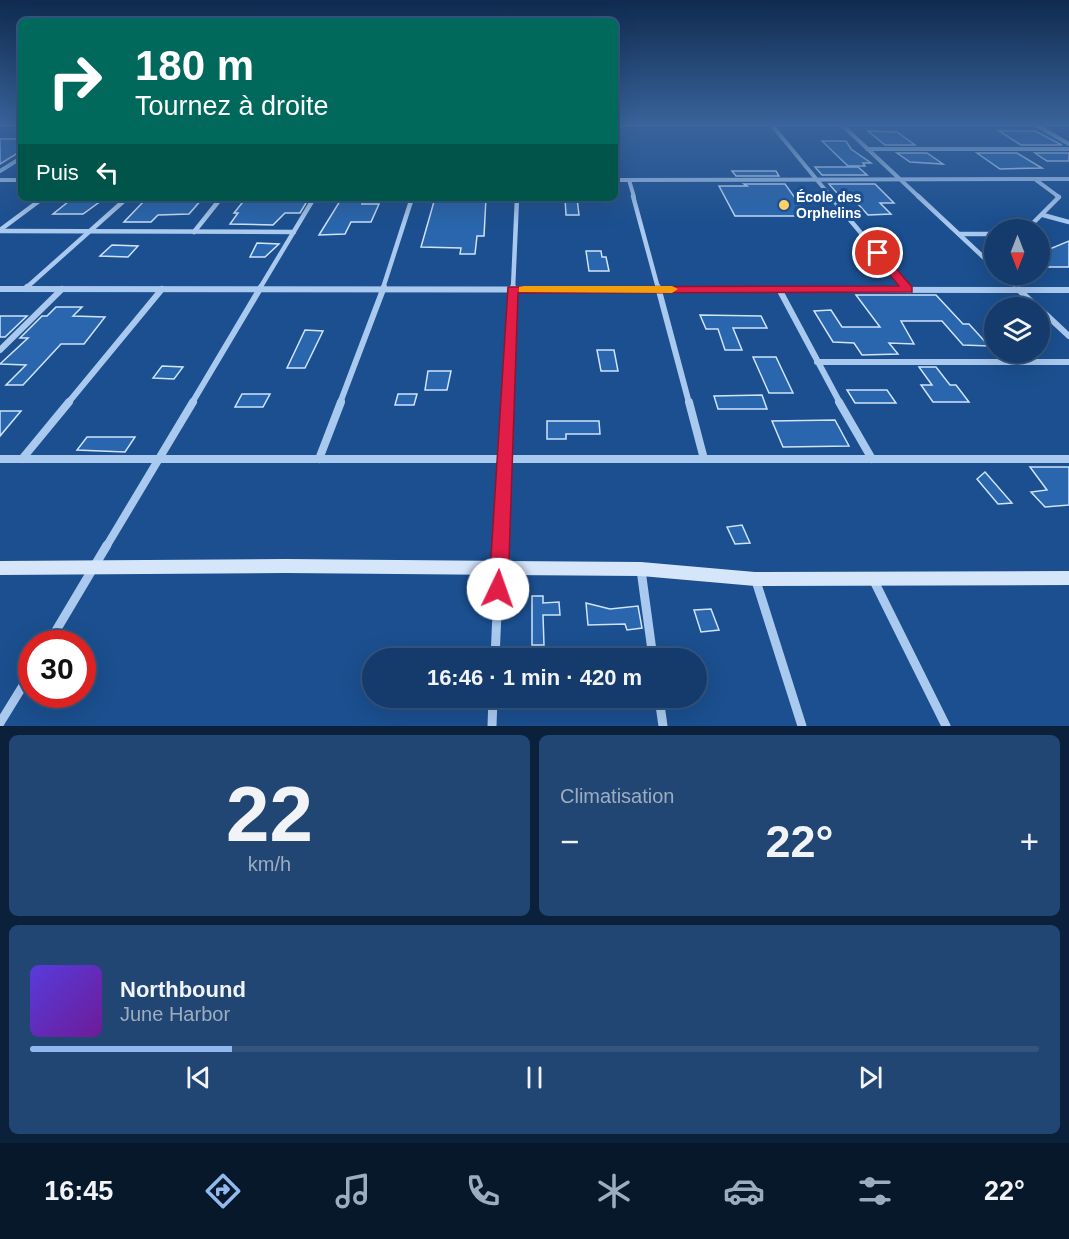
<!DOCTYPE html>
<html lang="fr">
<head>
<meta charset="utf-8">
<style>
	body { margin:0; font-family:Arial,sans-serif; background:#214673; color:#f1f3f6; height:100vh; display:flex; flex-direction:column; font-size:22px; white-space:nowrap }
	* { box-sizing:border-box; margin:0 }
	p { font-size:20px; color:#9dadc1 }
	.icon { flex:none; width:33px; height:33px; fill:none; stroke:currentColor; stroke-width:2; stroke-linecap:round; stroke-linejoin:round }
	.map { position:relative; height:726px; overflow:hidden }
	.sheet { display:flex; flex-direction:column; gap:9px; padding:9px; background:#0b203b; flex:1 }
	.sheet>* { flex:none }
	.guide { position:absolute; left:18px; top:18px; width:600px; height:183px; border-radius:9px; box-shadow:0 6px 24px #0002,0 0 0 2px #33557e; background:#00695c; color:#fff; overflow:hidden }
	.needle { width:39px; rotate:180deg }
	.tools { position:absolute; left:984px; top:219px; display:grid; gap:12px }
	.tools a { display:grid; place-items:center; width:66px; height:66px; border-radius:50%; background:#143b6b; box-shadow:0 6px 24px #0002,0 0 0 2px #33557e; font-size:30px }
	.speed { position:absolute; left:18px; top:630px; display:flex; gap:12px; font-size:30px; font-weight:700; text-align:center }
	.speed>* { display:grid; place-content:center; width:78px; height:78px; border-radius:50%; background:#143b6b; box-shadow:0 6px 24px #0002,0 0 0 2px #33557e; line-height:1 }
	.speed .limit { border:9px solid #d22; background:#fff; color:#111 }
	.pin { position:absolute; display:grid; place-items:center; width:51px; height:51px; color:#fff; margin:-26px; border:3px solid #fff; border-radius:50%; box-shadow:0 2px 6px #0007 }
	.me { position:absolute; width:66px; margin:-33px; rotate:3deg; stroke-linejoin:round; filter:drop-shadow(0 0 4px #0008) }
	.turn { display:flex; align-items:center; gap:21px; height:126px; padding:0 18px; font-size:27px }
	.turn .icon { width:78px; height:78px; stroke-width:2.5 }
	.turn b { display:block; font-size:42px; line-height:51px }
	.then { display:flex; align-items:center; height:57px; padding:0 18px; background:#0003; gap:12px; font-size:22px }
	.big { font-size:45px; font-weight:600; line-height:1.1 }
	.sheet .tile { flex:1; display:flex; flex-direction:column; justify-content:center; gap:9px; min-width:0; padding:0 21px; border-radius:9px; background:#214673 }
	.sheet .dial { align-items:center; gap:0 }
	.dial b { font-size:78px; line-height:1 }
	.song { display:flex; align-items:center; gap:18px }
	.cover { width:72px; height:72px; border-radius:9px; background:linear-gradient(135deg,hsl(250 70% 55%),hsl(280 70% 35%)) }
	.played { height:6px; border-radius:3px; background:linear-gradient(90deg,#90b9f0 20%,#33557e 20%) }
	.keys { display:flex; justify-content:space-around; direction:ltr }
	.heat { display:flex; justify-content:space-between; align-items:center; font-size:33px; direction:ltr }
	.sheet .tiles { flex:1; display:grid; gap:9px; grid-template-columns:1fr 1fr }
	.tile:last-child { grid-column:span 2 }
	.trip { position:absolute; left:362px; top:648px; width:345px; height:60px; border-radius:30px; background:#143b6b; box-shadow:0 6px 24px #0002,0 0 0 2px #33557e; font-weight:600; line-height:60px; text-align:center }
	.tab-bar { display:flex; height:96px; justify-content:space-around; align-items:center; background:#08182b; color:#9dadc1 }
	.tab-bar .icon { width:42px; height:42px }
	.tab-bar .on { color:#90b9f0 }
	.tab-bar b { font-size:27px; color:#f1f3f6 }
	.map>svg:first-child { display:block }
	.building { fill:#2a66ad; stroke:#cfe3fa; stroke-width:1.5 }
	.lines { fill:none; stroke-linecap:round; stroke-linejoin:round }
	.street-far4 { stroke:#a9c9ee; stroke-width:4 }
	.street-far3 { stroke:#a9c9ee; stroke-width:4.5 }
	.street-far2 { stroke:#a9c9ee; stroke-width:6 }
	.street-far1 { stroke:#a9c9ee; stroke-width:8 }
	.street { stroke:#a9c9ee; stroke-width:9 }
	.secondary { fill:#d6e6fa; fill-rule:evenodd }
	.route { fill:#e11d48; stroke:#92132f; stroke-width:1.5 }
	.slow { fill:#f59e0b }
	.poi-dot { fill:#ffd166; stroke:#1b4f8f; stroke-width:2 }
	.labels { text-anchor:middle; dominant-baseline:central; stroke-width:6; stroke-linejoin:round; paint-order:stroke }
	.far-poi-label { font-size:14px; font-weight:bold; fill:#fff; stroke:#1b4f8f; text-anchor:start }
</style>
</head>
<body>
<div class="map">
<svg width="1069" height="726" viewBox="0 0 1069 726">
	<rect width="100%" height="100%" fill="#1b4f8f"/>
	<g class="building">
		<polygon points="868,131 897,132 915,145 885,145"/>
		<polygon points="999,131 1035,131 1062,145 1021,145"/>
		<polygon points="0,139 21,139 21,151 0,164"/>
		<polygon points="822,141 846,141 851,149 871,163 863,163 865,166 848,166"/>
		<polygon points="897,153 927,153 943,164 910,162"/>
		<polygon points="977,153 1017,153 1042,168 1000,169"/>
		<polygon points="1035,153 1069,153 1069,161 1047,161"/>
		<polygon points="815,167 858,167 867,175 822,175"/>
		<polygon points="732,171 776,171 779,176 736,176"/>
		<polygon points="744,184 785,184 808,216 735,216 719,186 747,186"/>
		<polygon points="829,184 875,184 894,203 880,203 891,214 868,215 848,193 837,193"/>
		<polygon points="73,198 105,198 83,214 53,214"/>
		<polygon points="156,198 203,198 189,214 158,215 151,222 124,222 144,201 153,201"/>
		<polygon points="246,198 309,198 300,213 285,213 273,225 230,224 238,213 234,213"/>
		<polygon points="349,198 364,198 362,204 379,204 371,222 351,222 345,234 319,235 340,201 347,201"/>
		<polygon points="435,198 486,198 484,236 477,236 475,254 460,254 461,248 421,247"/>
		<polygon points="565,198 577,198 579,215 566,215"/>
		<polygon points="1069,241 1069,267 1040,267 1040,253"/>
		<polygon points="257,243 279,244 265,257 250,257"/>
		<polygon points="112,245 138,246 128,257 100,256"/>
		<polygon points="586,251 601,251 602,257 606,257 609,271 589,271"/>
		<polygon points="856,295 936,295 963,324 969,324 989,346 963,345 942,321 901,321 914,344 889,343 898,354 862,355 854,343 833,342 814,311 831,310 842,327 880,327"/>
		<polygon points="56,307 82,307 73,316 105,317 84,344 61,344 23,385 6,385 26,365 0,364 28,338 20,338 42,316 47,316"/>
		<polygon points="700,315 761,316 767,328 733,328 742,350 725,350 718,329 706,329"/>
		<polygon points="0,316 27,316 5,337 0,337"/>
		<polygon points="305,330 323,331 305,368 287,368"/>
		<polygon points="597,350 614,350 618,371 601,371"/>
		<polygon points="753,357 776,357 793,393 769,393"/>
		<polygon points="162,366 183,367 174,379 153,378"/>
		<polygon points="919,367 936,367 950,385 956,385 969,402 933,402 921,385 932,385"/>
		<polygon points="428,371 451,371 447,390 425,390"/>
		<polygon points="847,390 887,390 896,403 855,403"/>
		<polygon points="242,394 270,394 263,407 235,407"/>
		<polygon points="398,394 417,394 414,405 395,405"/>
		<polygon points="762,395 767,409 718,409 714,396"/>
		<polygon points="0,411 21,411 0,436"/>
		<polygon points="835,420 849,446 783,447 772,421"/>
		<polygon points="547,421 599,421 600,434 566,434 566,439 547,439"/>
		<polygon points="87,437 135,437 125,452 77,450"/>
		<polygon points="1030,467 1069,467 1069,505 1045,507 1031,492 1047,490"/>
		<polygon points="985,472 1012,503 998,504 977,479"/>
		<polygon points="742,525 750,543 735,544 727,527"/>
		<polygon points="532,596 543,596 543,603 559,602 560,615 543,615 544,645 532,645"/>
		<polygon points="586,603 610,609 638,606 642,628 627,630 625,624 588,625"/>
		<polygon points="711,609 719,630 701,632 694,610"/>
	</g>
	<g class="lines">
		<g class="street-far4">
			<polyline points="771,124 831,197"/>
			<polyline points="841,124 919,197"/>
			<polyline points="0,125 21,125"/>
			<polyline points="615,125 1069,125"/>
			<polyline points="1036,125 1069,144"/>
			<polyline points="867,149 1069,149"/>
			<polyline points="0,171 21,158"/>
			<polyline points="0,180 21,180"/>
			<polyline points="615,180 1069,179"/>
			<polyline points="629,180 634,197"/>
			<polyline points="1036,180 1059,197"/>
		</g>
		<g class="street-far3">
			<polyline points="633,196 658,288"/>
			<polyline points="830,196 907,288"/>
			<polyline points="918,196 994,267"/>
			<polyline points="1043,215 1069,222"/>
			<polyline points="0,230 43,198"/>
			<polyline points="1026,230 1059,197 1057,196"/>
			<polyline points="0,231 294,232"/>
			<polyline points="194,232 221,198"/>
			<polyline points="959,234 994,234"/>
			<polyline points="1003,274 1018,288"/>
			<polyline points="26,288 127,198"/>
			<polyline points="260,288 314,198"/>
			<polyline points="383,288 412,198"/>
			<polyline points="513,288 517,198"/>
		</g>
		<g class="street-far2">
			<polyline points="658,287 689,403"/>
			<polyline points="906,287 908,290"/>
			<polyline points="1016,287 1038,308"/>
			<polyline points="0,289 1069,290"/>
			<polyline points="25,289 27,287"/>
			<polyline points="779,289 840,403"/>
			<polyline points="1040,309 1069,336"/>
			<polyline points="0,350 62,289"/>
			<polyline points="817,362 1069,362"/>
			<polyline points="68,403 162,289"/>
			<polyline points="192,403 261,287"/>
			<polyline points="340,403 384,287"/>
			<polyline points="507,403 513,287"/>
		</g>
		<g class="street-far1">
			<polyline points="689,402 704,459"/>
			<polyline points="839,402 872,459"/>
			<polyline points="0,459 1069,459"/>
			<polyline points="22,459 69,402"/>
			<polyline points="319,459 341,402"/>
			<polyline points="106,547 193,402"/>
			<polyline points="500,547 507,402"/>
		</g>
		<g class="street">
			<polyline points="641,570 653,658"/>
			<polyline points="873,579 946,726"/>
			<polyline points="756,581 802,726"/>
			<polyline points="48,644 107,545"/>
			<polyline points="495,658 500,545"/>
			<polyline points="659,698 663,726"/>
			<polyline points="0,723 32,671"/>
			<polyline points="492,726 493,698"/>
		</g>
		<polygon class="secondary" points="286,559 641,562 755,572 1069,571 1069,585 755,586 641,576 286,573 0,575 0,561"/>
	</g>
	<linearGradient id="sky" x2="0" y2="1"><stop stop-color="#0f2b4f"/><stop offset="0.55" stop-color="#39639b"/><stop offset="1" stop-color="#39639b" stop-opacity="0"/></linearGradient>
	<rect width="1069" height="225" fill="url(#sky)"/>
	<polygon class="route" points="878,250 881,251 912,287 912,292 518,293 508,589 505,595 498,598 492,595 489,589 508,287 899,286 872,253"/>
	<polygon class="slow" points="524,286 672,286 678,289 672,293 519,292 519,287"/>
	<circle class="poi-dot" cx="784" cy="205" r="6"/>
	<g class="labels">
		<g class="far-poi-label">
			<text x="796" y="197">École des<tspan x="796" dy="16">Orphelins</tspan></text>
		</g>
	</g>
</svg>
<div class="tools">
<a><svg class="needle" viewBox="-14 -14 28 28"><path d="M0-13l5 13h-10z" fill="#e53935"/><path d="M0 13l5-13h-10z" fill="#9dadc1"/></svg></a>
<a><svg class="icon" aria-label="layers" viewBox="0 0 24 24"><path d="M12 4l9 5-9 5-9-5zM3 14l9 5 9-5"/></svg></a>
</div>
<div class="speed"><div class="limit">30</div></div>
<div class="pin" style="left:878px;top:253px;background:#d93025"><svg class="icon" aria-label="arrive" viewBox="0 0 24 24"><path d="M6 21V4h12l-3 4 3 4H6"/></svg></div>
<svg class="me" style="left:498px;top:589px" viewBox="-20 -20 40 40"><circle r="19" fill="#fff"/><path d="M0-13L10 11 0 6-10 11z" fill="#e11d48"/></svg>
<div class="trip">16:46 · 1 min · 420 m</div>
<div class="guide">
<div class="turn"><svg class="icon" aria-label="right" viewBox="0 0 24 24"><path d="M7 20v-9h11M14 6l5 5-5 5"/></svg><div><b>180 m</b>Tournez à droite</div></div>
<div class="then">Puis<svg class="icon" aria-label="left" viewBox="0 0 24 24"><path d="M17 20v-9H6M10 6l-5 5 5 5"/></svg></div>
</div>
</div>
<section class="sheet">
<div class="tiles">
<div class="tile dial"><b>22</b><p>km/h</p></div>
<div class="tile"><p>Climatisation</p>
<div class="heat"><a>−</a><b class="big">22°</b><a>+</a></div>
</div>
<div class="tile">
<div class="song"><i class="cover"></i><div><b>Northbound</b><p>June Harbor</p></div></div>
<div class="played"></div>
<div class="keys"><svg class="icon" aria-label="previous" viewBox="0 0 24 24"><path d="M18 5L8 12l10 7zM5 5v14"/></svg><svg class="icon" aria-label="pause" viewBox="0 0 24 24"><path d="M8 5v14M16 5v14"/></svg><svg class="icon" aria-label="next" viewBox="0 0 24 24"><path d="M6 5l10 7-10 7zM19 5v14"/></svg></div>
</div>
</div>
</section>
<nav class="tab-bar">
<b>16:45</b>
<svg class="icon on" aria-label="directions" viewBox="0 0 24 24"><path d="M12 3l9 9-9 9-9-9zM9 14v-3h6M13 9l2 2-2 2"/></svg>
<svg class="icon" aria-label="music" viewBox="0 0 24 24"><path d="M9 18V5l10-2v13"/><circle cx="6" cy="18" r="3"/><circle cx="16" cy="16" r="3"/></svg>
<svg class="icon" aria-label="phone" viewBox="0 0 24 24"><path d="M5 4h4l2 5-3 2q2 4 5 5l2-3 5 2v4C11 20 4 13 5 4z"/></svg>
<svg class="icon" aria-label="climate" viewBox="0 0 24 24"><path d="M12 3v18M4 7l16 10M4 17L20 7"/></svg>
<svg class="icon" aria-label="car" viewBox="0 0 24 24"><path d="M5 17H2v-5l4-1 3-4h7l3 4 3 1v5h-3M9 17h6M6 11h13"/><circle cx="7" cy="17" r="2"/><circle cx="17" cy="17" r="2"/></svg>
<svg class="icon" aria-label="filters" viewBox="0 0 24 24"><path d="M4 7h16M4 17h16"/><circle cx="9" cy="7" r="2"/><circle cx="15" cy="17" r="2"/></svg>
<b>22°</b>
</nav>
</body>
</html>
